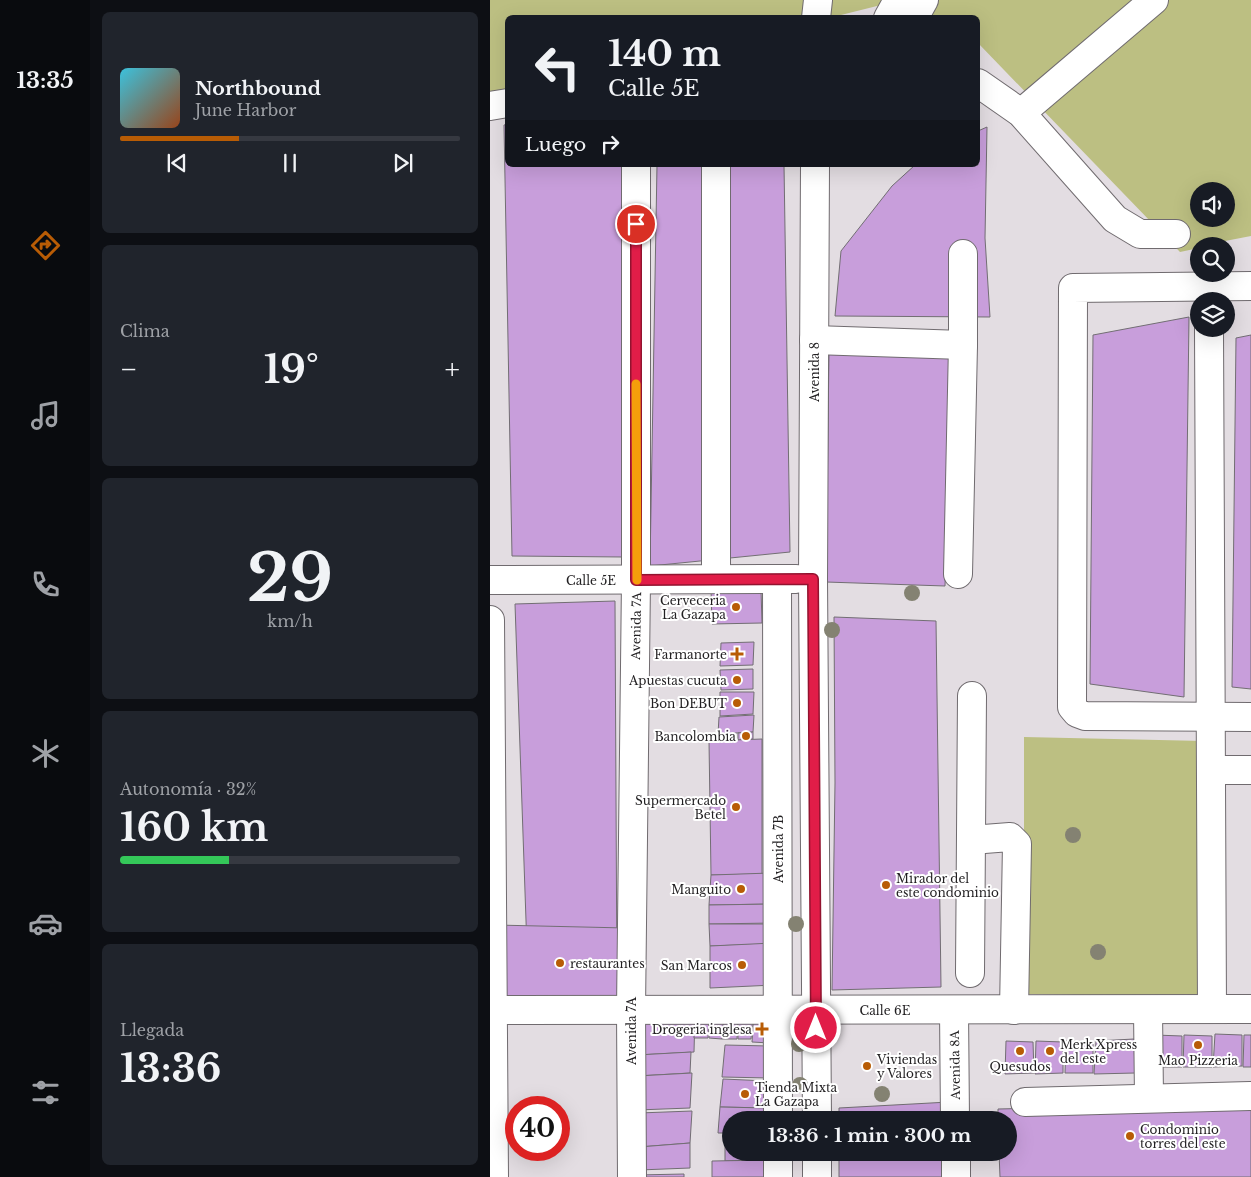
<!DOCTYPE html>
<html lang="es">
<head>
<meta charset="utf-8">
<style>
	body { margin:0; font-family:"Libre Baskerville",serif; background:#20242c; color:#f1f3f6; height:100vh; display:flex; flex-direction:column; font-size:19px; white-space:nowrap }
	* { box-sizing:border-box; margin:0 }
	p { font-size:16px; color:#9ea1a6 }
	.icon { flex:none; width:28px; height:28px; fill:none; stroke:currentColor; stroke-width:2; stroke-linecap:round; stroke-linejoin:round }
	.map { position:relative; flex:1; overflow:hidden }
	.details { display:flex; flex-direction:column; gap:12px; padding:12px; background:#0d0f14; width:400px }
	.details>* { flex:none }
	.hud { position:absolute; left:15px; top:15px; width:475px; height:152px; border-radius:8px; box-shadow:0 5px 20px #0002; background:#171b24; color:#f1f3f6; overflow:hidden }
	.tools { position:absolute; left:700px; top:182px; display:grid; gap:10px }
	.tools a { display:grid; place-items:center; width:45px; height:45px; border-radius:50%; background:#171b24; box-shadow:0 5px 20px #0002; font-size:25px }
	.speed { position:absolute; left:15px; top:1096px; display:flex; gap:10px; font-size:25px; font-weight:700; text-align:center }
	.speed>* { display:grid; place-content:center; width:65px; height:65px; border-radius:50%; background:#171b24; box-shadow:0 5px 20px #0002; line-height:1 }
	.speed .limit { border:8px solid #d22; background:#fff; color:#111 }
	.pin { position:absolute; display:grid; place-items:center; width:42px; height:42px; color:#fff; margin:-21px; border:2px solid #fff; border-radius:50%; box-shadow:0 1px 5px #0007 }
	.me { position:absolute; width:55px; margin:-28px; rotate:0deg; stroke-linejoin:round; filter:drop-shadow(0 0 4px #0008) }
	.turn { display:flex; align-items:center; gap:18px; height:105px; padding:0 20px; font-size:22px }
	.turn .icon { width:65px; height:65px; stroke-width:2.5 }
	.turn b { display:block; font-size:35px; line-height:42px }
	.then { display:flex; align-items:center; height:48px; padding:0 20px; background:#0003; gap:10px; font-size:19px }
	.big { font-size:38px; font-weight:700; line-height:1.1 }
	.details .widget { flex:1; display:flex; flex-direction:column; justify-content:center; gap:8px; min-width:0; padding:0 18px; border-radius:8px; background:#20242c }
	.details .dial { align-items:center; gap:0 }
	.dial b { font-size:65px; line-height:1 }
	.song { display:flex; align-items:center; gap:15px }
	.cover { width:60px; height:60px; border-radius:8px; background:linear-gradient(135deg,hsl(190 70% 55%),hsl(20 70% 35%)) }
	.played { height:5px; border-radius:2px; background:linear-gradient(90deg,#b85c05 35%,#363941 35%) }
	.keys { display:flex; justify-content:space-around; direction:ltr }
	.heat { display:flex; justify-content:space-between; align-items:center; font-size:28px; direction:ltr }
	.charge { height:8px; border-radius:4px; background:linear-gradient(90deg,#34c759 32%,#363941 0) }
	.trip { position:absolute; left:232px; top:1111px; width:295px; height:50px; border-radius:25px; background:#171b24; box-shadow:0 5px 20px #0002; font-weight:700; line-height:50px; text-align:center }
	main { display:flex; flex:1; min-height:0 }
	.dock { display:flex; flex-direction:column; width:90px; justify-content:space-around; align-items:center; background:#090b0e; color:#9ea1a6 }
	.dock .icon { width:35px; height:35px }
	.dock .active { color:#b85c05 }
	.dock b { font-size:22px; color:#f1f3f6 }
	.map>svg:first-child { display:block }
	.green { fill:#bcbf82; fill-rule:evenodd }
	.building { fill:#c89edb; stroke:#726e73 }
	.lines { fill:none; stroke-linecap:round; stroke-linejoin:round }
	.minor-casing { stroke:#706b6f; stroke-width:30 }
	.minor { stroke:#fff; stroke-width:28 }
	.tree { fill:#848272 }
	.route-casing { stroke:#92132f; stroke-width:12 }
	.route { stroke:#e11d48; stroke-width:9 }
	.slow { stroke:#f59e0b; stroke-width:9 }
	.poi-dot { fill:#b85c05; stroke:#fff; stroke-width:2 }
	.labels { text-anchor:middle; dominant-baseline:central; stroke-width:4; stroke-linejoin:round; paint-order:stroke }
	.street-label { font-size:12px; fill:#211f21; stroke:#fff }
	.poi-label { font-size:12px; fill:#211f21; stroke:#fff; text-anchor:end }
</style>
</head>
<body>
<main>
<nav class="dock">
<b>13:35</b>
<svg class="icon active" aria-label="directions" viewBox="0 0 24 24"><path d="M12 3l9 9-9 9-9-9zM9 14v-3h6M13 9l2 2-2 2"/></svg>
<svg class="icon" aria-label="music" viewBox="0 0 24 24"><path d="M9 18V5l10-2v13"/><circle cx="6" cy="18" r="3"/><circle cx="16" cy="16" r="3"/></svg>
<svg class="icon" aria-label="phone" viewBox="0 0 24 24"><path d="M5 4h4l2 5-3 2q2 4 5 5l2-3 5 2v4C11 20 4 13 5 4z"/></svg>
<svg class="icon" aria-label="climate" viewBox="0 0 24 24"><path d="M12 3v18M4 7l16 10M4 17L20 7"/></svg>
<svg class="icon" aria-label="car" viewBox="0 0 24 24"><path d="M5 17H2v-5l4-1 3-4h7l3 4 3 1v5h-3M9 17h6M6 11h13"/><circle cx="7" cy="17" r="2"/><circle cx="17" cy="17" r="2"/></svg>
<svg class="icon" aria-label="filters" viewBox="0 0 24 24"><path d="M4 7h16M4 17h16"/><circle cx="9" cy="7" r="2"/><circle cx="15" cy="17" r="2"/></svg>
</nav>
<section class="details">
<div class="widget">
<div class="song"><i class="cover"></i><div><b>Northbound</b><p>June Harbor</p></div></div>
<div class="played"></div>
<div class="keys"><svg class="icon" aria-label="previous" viewBox="0 0 24 24"><path d="M18 5L8 12l10 7zM5 5v14"/></svg><svg class="icon" aria-label="pause" viewBox="0 0 24 24"><path d="M8 5v14M16 5v14"/></svg><svg class="icon" aria-label="next" viewBox="0 0 24 24"><path d="M6 5l10 7-10 7zM19 5v14"/></svg></div>
</div>
<div class="widget"><p>Clima</p>
<div class="heat"><a>−</a><b class="big">19°</b><a>+</a></div>
</div>
<div class="widget dial"><b>29</b><p>km/h</p></div>
<div class="widget"><p>Autonomía · 32%</p><b class="big">160 km</b><div class="charge"></div></div>
<div class="widget"><p>Llegada</p><b class="big">13:36</b></div>
</section>
<div class="map">
<svg width="761" height="1177" viewBox="0 0 761 1177">
	<rect width="100%" height="100%" fill="#e3dde2"/>
	<g class="green">
		<path d="M0,0H761V236L709,246V248L690,252L488,43V18L444,17L395,4L339,18H18L17,95L0,99ZM709,191H736V219H709Z"/>
		<polygon points="534,737 714,741 714,997 534,994"/>
	</g>
	<g class="building">
		<polygon points="18,124 18,165 132,165 133,557 22,556 14,125"/>
		<polygon points="497,127 495,238 500,317 345,316 351,251 402,186 425,165 488,165 488,131"/>
		<polygon points="167,165 294,165 300,552 160,566"/>
		<polygon points="699,317 694,697 600,684 603,335"/>
		<polygon points="761,335 761,689 742,687 746,338"/>
		<polygon points="339,352 462,356 455,586 336,582"/>
		<polygon points="221,589 271,590 272,623 222,624"/>
		<polygon points="125,601 127,993 38,978 25,604"/>
		<polygon points="344,617 446,621 451,987 342,990 345,783"/>
		<polygon points="264,642 263,665 230,666 231,643"/>
		<polygon points="263,669 263,689 231,690 230,670"/>
		<polygon points="230,692 264,692 263,714 230,716"/>
		<polygon points="264,715 263,732 228,734 229,717"/>
		<polygon points="263,732 263,739 248,740 248,733"/>
		<polygon points="272,739 272,874 221,875 219,741"/>
		<polygon points="281,873 281,904 219,905 221,875"/>
		<polygon points="284,904 283,923 219,924 219,905"/>
		<polygon points="219,924 276,924 278,944 220,946"/>
		<polygon points="5,925 136,928 137,998 4,1001"/>
		<polygon points="283,943 284,985 220,988 220,946"/>
		<polygon points="147,1014 205,1014 204,1052 147,1055"/>
		<polygon points="205,1014 219,1014 218,1038 204,1038"/>
		<polygon points="220,1015 234,1015 232,1039 219,1038"/>
		<polygon points="234,1015 248,1016 247,1039 232,1039"/>
		<polygon points="248,1015 263,1016 261,1039 248,1039"/>
		<polygon points="264,1016 281,1016 280,1043 262,1042"/>
		<polygon points="725,1034 752,1035 752,1066 723,1067"/>
		<polygon points="665,1035 692,1036 692,1067 664,1067"/>
		<polygon points="694,1035 722,1036 722,1067 693,1067"/>
		<polygon points="754,1035 761,1035 761,1067 753,1067"/>
		<polygon points="644,1039 645,1073 604,1074 606,1041"/>
		<polygon points="516,1041 543,1042 544,1073 515,1074"/>
		<polygon points="546,1041 573,1042 573,1073 545,1074"/>
		<polygon points="576,1041 603,1042 603,1073 575,1073"/>
		<polygon points="235,1045 279,1046 279,1078 232,1077"/>
		<polygon points="201,1052 200,1073 147,1076 147,1055"/>
		<polygon points="202,1073 200,1108 147,1110 147,1076"/>
		<polygon points="233,1079 278,1081 278,1108 230,1107"/>
		<polygon points="459,1102 458,1120 349,1120 349,1108"/>
		<polygon points="761,1103 761,1177 510,1177 509,1152 519,1152 519,1120 508,1120 508,1109"/>
		<polygon points="230,1107 278,1108 278,1120 241,1120 241,1133 228,1133"/>
		<polygon points="202,1111 200,1143 149,1147 149,1113"/>
		<polygon points="235,1133 241,1133 241,1152 278,1152 278,1160 235,1161"/>
		<polygon points="200,1143 200,1168 149,1170 149,1147"/>
		<rect x="349" y="1152" width="109" height="25"/>
		<polygon points="278,1160 278,1177 222,1177 222,1161"/>
		<polygon points="194,1174 194,1177 147,1177 147,1175"/>
	</g>
	<g class="lines">
		<defs>
			<g id="minor">
				<polyline points="326,18 328,0"/>
				<polyline points="398,18 408,0"/>
				<polyline points="424,18 434,0"/>
				<polyline points="488,83 531,113 625,219 650,234 686,234"/>
				<polyline points="0,106 18,103"/>
				<polyline points="531,113 664,0"/>
				<polyline points="325,165 323,579 327,1120"/>
				<polyline points="761,286 583,288 582,707 587,713 595,716 761,717"/>
				<polyline points="719,329 722,1009"/>
				<polyline points="324,340 473,345"/>
				<polyline points="468,574 473,345 473,254"/>
				<polyline points="226,579 226,165"/>
				<polyline points="287,579 288,1120"/>
				<polyline points="0,580 306,579"/>
				<polyline points="0,620 4,1177"/>
				<polyline points="722,770 761,770"/>
				<polyline points="481,840 520,837 527,844 524,1010"/>
				<polyline points="480,973 482,696"/>
				<polyline points="0,1010 761,1009"/>
				<polyline points="464,1010 465,1120"/>
				<polyline points="658,1010 659,1097"/>
				<polyline points="535,1102 760,1096"/>
				<polyline points="288,1152 288,1177"/>
				<polyline points="327,1152 327,1177"/>
				<polyline points="466,1152 466,1177"/>
				<polyline points="142,1177 141,1010 146,580 146,165"/>
			</g>
		</defs>
		<use href="#minor" class="minor-casing"/>
		<use href="#minor" class="minor"/>
	</g>
	<g class="tree">
		<circle cx="422" cy="593" r="8"/>
		<circle cx="342" cy="630" r="8"/>
		<circle cx="583" cy="835" r="8"/>
		<circle cx="306" cy="924" r="8"/>
		<circle cx="608" cy="952" r="8"/>
		<circle cx="310" cy="1029" r="8"/>
		<circle cx="309" cy="1044" r="8"/>
		<circle cx="310" cy="1085" r="8"/>
		<circle cx="392" cy="1094" r="8"/>
	</g>
	<g class="lines">
		<defs>
			<polyline id="route" points="146,224 146,580 323,579 326,1028"/>
		</defs>
		<use href="#route" class="route-casing"/>
		<use href="#route" class="route"/>
		<polyline class="slow" points="146,384 147,580"/>
	</g>
	<g class="poi-dot">
		<circle cx="246" cy="607" r="5"/>
		<path d="M244.5 646.5h5v5h5v5h-5v5h-5v-5h-5v-5h5z"/>
		<circle cx="247" cy="680" r="5"/>
		<circle cx="247" cy="703" r="5"/>
		<circle cx="256" cy="736" r="5"/>
		<circle cx="246" cy="807" r="5"/>
		<circle cx="396" cy="885" r="5"/>
		<circle cx="251" cy="889" r="5"/>
		<circle cx="70" cy="963" r="5"/>
		<circle cx="252" cy="965" r="5"/>
		<path d="M269.5 1021.5h5v5h5v5h-5v5h-5v-5h-5v-5h5z"/>
		<circle cx="708" cy="1045" r="5"/>
		<circle cx="530" cy="1051" r="5"/>
		<circle cx="560" cy="1051" r="5"/>
		<circle cx="377" cy="1066" r="5"/>
		<circle cx="255" cy="1094" r="5"/>
		<circle cx="640" cy="1136" r="5"/>
	</g>
	<g class="labels">
		<g class="street-label">
			<text transform="translate(324 372) rotate(-90)">Avenida 8</text>
			<text x="101" y="580">Calle 5E</text>
			<text transform="translate(146 626) rotate(-89)">Avenida 7A</text>
			<text transform="translate(288 849) rotate(-90)">Avenida 7B</text>
			<text x="395" y="1010">Calle 6E</text>
			<text transform="translate(141 1031) rotate(-90)">Avenida 7A</text>
			<text transform="translate(465 1065) rotate(-91)">Avenida 8A</text>
		</g>
		<g class="poi-label">
			<text x="236" y="600">Cerveceria<tspan x="236" dy="14">La Gazapa</tspan></text>
			<text x="237" y="654">Farmanorte</text>
			<text x="237" y="680">Apuestas cucuta</text>
			<text x="237" y="703">Bon DEBUT</text>
			<text x="246" y="736">Bancolombia</text>
			<text x="236" y="800">Supermercado<tspan x="236" dy="14">Betel</tspan></text>
			<text x="406" y="878" text-anchor="start">Mirador del<tspan x="406" dy="14">este condominio</tspan></text>
			<text x="241" y="889">Manguito</text>
			<text x="80" y="963" text-anchor="start">restaurantes</text>
			<text x="242" y="965">San Marcos</text>
			<text x="262" y="1029">Drogeria inglesa</text>
			<text x="570" y="1044" text-anchor="start">Merk Xpress<tspan x="570" dy="14">del este</tspan></text>
			<text x="387" y="1059" text-anchor="start">Viviendas<tspan x="387" dy="14">y Valores</tspan></text>
			<text x="708" y="1060" text-anchor="middle">Mao Pizzeria</text>
			<text x="530" y="1066" text-anchor="middle">Quesudos</text>
			<text x="265" y="1087" text-anchor="start">Tienda Mixta<tspan x="265" dy="14">La Gazapa</tspan></text>
			<text x="650" y="1129" text-anchor="start">Condominio<tspan x="650" dy="14">torres del este</tspan></text>
		</g>
	</g>
</svg>
<div class="tools">
<a><svg class="icon" aria-label="sound" viewBox="0 0 24 24"><path d="M4 9h4l5-4v14l-5-4H4zM17 9q2 3 0 6"/></svg></a>
<a><svg class="icon" aria-label="search" viewBox="0 0 24 24"><circle cx="10" cy="10" r="6"/><path d="M15 15l6 6"/></svg></a>
<a><svg class="icon" aria-label="layers" viewBox="0 0 24 24"><path d="M12 4l9 5-9 5-9-5zM3 14l9 5 9-5"/></svg></a>
</div>
<div class="speed"><div class="limit">40</div></div>
<div class="pin" style="left:146px;top:224px;background:#d93025"><svg class="icon" aria-label="arrive" viewBox="0 0 24 24"><path d="M6 21V4h12l-3 4 3 4H6"/></svg></div>
<svg class="me" style="left:326px;top:1028px" viewBox="-20 -20 40 40"><circle r="17" fill="#e11d48" stroke="#fff" stroke-width="3"/><path d="M0-11L8 9 0 5-8 9z" fill="#fff"/></svg>
<div class="trip">13:36 · 1 min · 300 m</div>
<div class="hud">
<div class="turn"><svg class="icon" aria-label="left" viewBox="0 0 24 24"><path d="M17 20v-9H6M10 6l-5 5 5 5"/></svg><div><b>140 m</b>Calle 5E</div></div>
<div class="then">Luego<svg class="icon" aria-label="right" viewBox="0 0 24 24"><path d="M7 20v-9h11M14 6l5 5-5 5"/></svg></div>
</div>
</div>
</main>
</body>
</html>
